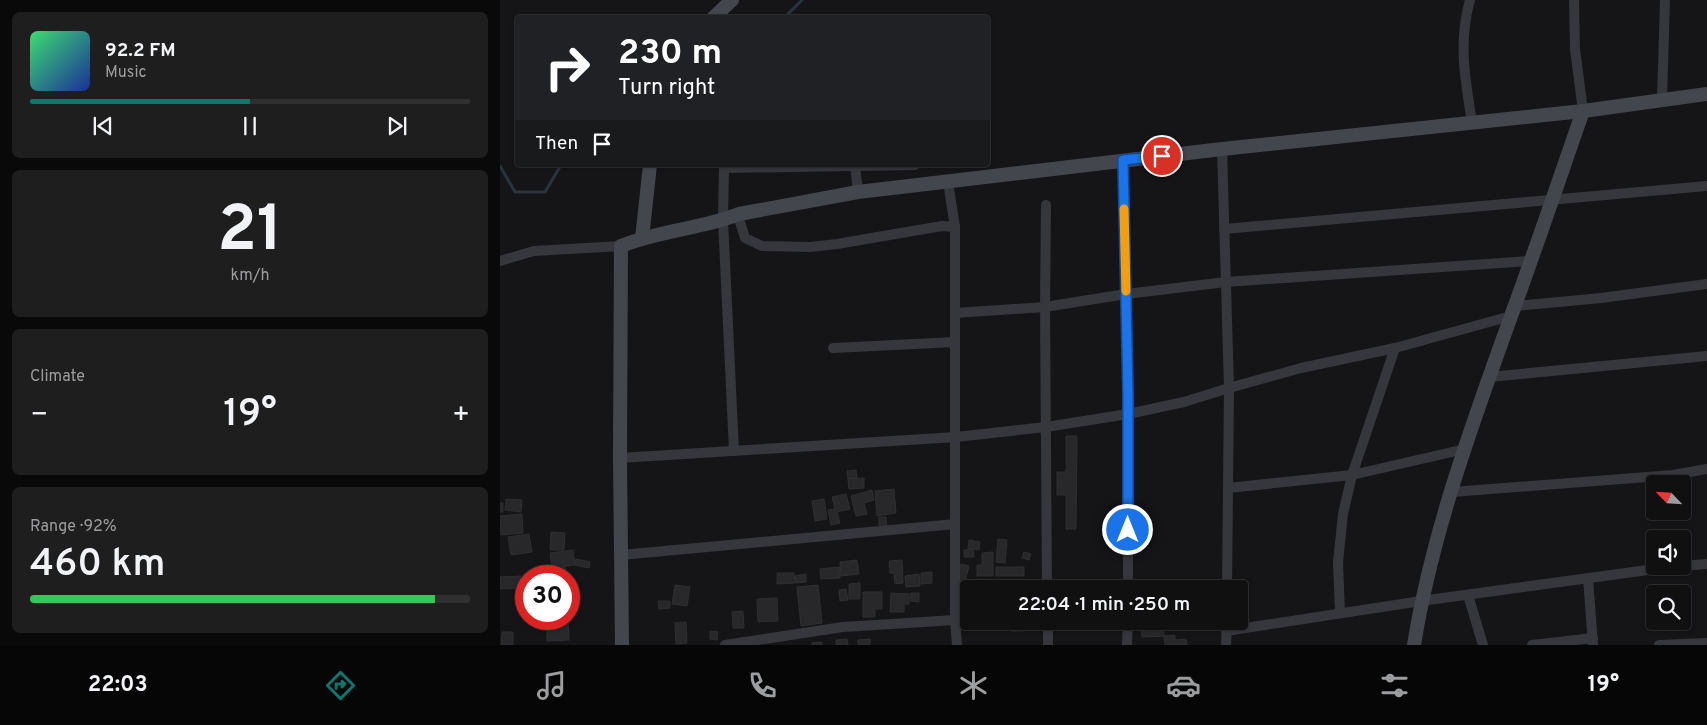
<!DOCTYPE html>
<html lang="en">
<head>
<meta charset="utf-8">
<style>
	body { margin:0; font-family:Overpass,sans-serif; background:#1e1e1f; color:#f1f3f6; height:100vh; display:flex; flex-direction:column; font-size:19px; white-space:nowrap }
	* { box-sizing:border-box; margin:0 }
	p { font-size:16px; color:#9c9d9f }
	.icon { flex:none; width:28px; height:28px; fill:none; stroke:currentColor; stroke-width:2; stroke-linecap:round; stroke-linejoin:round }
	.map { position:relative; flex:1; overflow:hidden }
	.panel { display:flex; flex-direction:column; gap:12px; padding:12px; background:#090909; width:500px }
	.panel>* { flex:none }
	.banner { position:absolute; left:15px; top:15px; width:475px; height:152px; border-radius:5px; box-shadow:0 1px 4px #0004,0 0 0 1px #303031; background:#202124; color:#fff; overflow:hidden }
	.needle { width:32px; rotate:295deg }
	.buttons { position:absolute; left:1146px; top:475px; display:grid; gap:10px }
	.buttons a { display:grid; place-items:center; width:45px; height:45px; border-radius:5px; background:#101011; box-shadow:0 1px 4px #0004,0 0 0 1px #303031; font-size:25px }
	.speed { position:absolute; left:15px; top:565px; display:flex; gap:10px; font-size:25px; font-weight:700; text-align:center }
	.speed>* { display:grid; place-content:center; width:65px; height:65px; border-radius:50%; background:#101011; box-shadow:0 1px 4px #0004,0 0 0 1px #303031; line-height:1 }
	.speed .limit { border:8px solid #d22; background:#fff; color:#111 }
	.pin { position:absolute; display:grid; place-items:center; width:42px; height:42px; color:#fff; margin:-21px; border:2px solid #fff; border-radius:50%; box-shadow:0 1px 5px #0007 }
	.me { position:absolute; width:55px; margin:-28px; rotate:0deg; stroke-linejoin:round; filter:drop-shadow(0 0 4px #0008) }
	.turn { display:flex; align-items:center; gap:18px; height:105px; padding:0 20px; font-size:22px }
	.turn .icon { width:65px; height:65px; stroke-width:2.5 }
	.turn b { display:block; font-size:35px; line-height:42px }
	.then { display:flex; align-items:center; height:48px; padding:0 20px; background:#0003; gap:10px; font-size:19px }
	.big { font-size:38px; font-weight:600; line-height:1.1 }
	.panel .widget { flex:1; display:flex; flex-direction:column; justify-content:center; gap:8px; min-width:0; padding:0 18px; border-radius:8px; background:#1e1e1f }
	.panel .dial { align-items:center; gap:0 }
	.dial b { font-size:65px; line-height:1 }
	.song { display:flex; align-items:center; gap:15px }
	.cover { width:60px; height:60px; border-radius:8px; background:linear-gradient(135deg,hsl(140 70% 55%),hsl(230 70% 35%)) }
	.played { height:5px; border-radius:2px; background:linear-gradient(90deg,#0f766e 50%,#303031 50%) }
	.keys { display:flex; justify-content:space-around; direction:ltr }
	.heat { display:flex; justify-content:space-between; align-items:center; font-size:28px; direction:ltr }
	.charge { height:8px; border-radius:4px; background:linear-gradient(90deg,#34c759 92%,#303031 0) }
	.trip { position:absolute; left:460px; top:580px; width:288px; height:50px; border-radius:5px; background:#101011; box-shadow:0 1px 4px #0004,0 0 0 1px #303031; font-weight:600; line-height:50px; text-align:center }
	.tabs { display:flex; height:80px; justify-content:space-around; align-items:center; background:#060607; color:#9c9d9f }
	.tabs .icon { width:35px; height:35px }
	.tabs .selected { color:#0f766e }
	.tabs b { font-size:22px; color:#f1f3f6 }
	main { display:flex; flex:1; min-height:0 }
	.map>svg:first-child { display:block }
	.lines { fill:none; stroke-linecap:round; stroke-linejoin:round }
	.stream { stroke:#2a343b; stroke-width:3 }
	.building { fill:#28282b; stroke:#2f2f33 }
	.street { stroke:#35373c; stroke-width:10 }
	.secondary { stroke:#43464c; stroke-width:14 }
	.route-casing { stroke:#114b97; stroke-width:12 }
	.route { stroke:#1a73e8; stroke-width:9 }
	.slow { stroke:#f59e0b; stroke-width:9 }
</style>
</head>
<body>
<main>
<section class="panel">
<div class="widget">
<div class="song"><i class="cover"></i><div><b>92.2 FM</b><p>Music</p></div></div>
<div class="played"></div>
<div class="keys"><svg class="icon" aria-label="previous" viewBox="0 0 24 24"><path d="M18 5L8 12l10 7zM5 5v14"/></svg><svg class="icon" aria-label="pause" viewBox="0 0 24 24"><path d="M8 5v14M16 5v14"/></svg><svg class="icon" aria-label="next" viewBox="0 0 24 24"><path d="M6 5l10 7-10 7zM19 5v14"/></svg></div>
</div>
<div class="widget dial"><b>21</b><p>km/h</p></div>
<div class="widget"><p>Climate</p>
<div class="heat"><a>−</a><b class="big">19°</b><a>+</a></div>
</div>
<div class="widget"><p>Range · 92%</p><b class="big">460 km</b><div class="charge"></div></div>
</section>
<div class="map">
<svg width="1207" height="645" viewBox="0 0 1207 645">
	<rect width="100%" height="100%" fill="#151517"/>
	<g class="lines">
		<g class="stream">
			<polyline points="284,18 302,0"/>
			<polyline points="0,166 15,192 45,192 61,165"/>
		</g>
	</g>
	<g class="building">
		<polygon points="566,436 577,436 576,529 566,529 566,495 557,495 557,472 566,472"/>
		<polygon points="356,470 357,478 348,479 347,471"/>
		<polygon points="364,478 364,488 349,489 348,479"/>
		<polygon points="394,489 396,513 377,516 375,491"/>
		<polygon points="372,490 374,500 364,503 367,514 356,516 351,496"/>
		<polygon points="346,494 350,509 337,512 340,523 331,525 328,510 335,509 332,497"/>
		<polygon points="6,499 22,500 21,512 5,510"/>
		<polygon points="324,499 327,519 315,521 312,501"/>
		<rect x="0" y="503" width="3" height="9"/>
		<polygon points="22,514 23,533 1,535 0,516"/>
		<polygon points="379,517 386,517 387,528 379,528"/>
		<polygon points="51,532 65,533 64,550 50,550"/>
		<polygon points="29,534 32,552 11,555 8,537"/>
		<polygon points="498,539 507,540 505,563 496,562"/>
		<polygon points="469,540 480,542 479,550 468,548"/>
		<polygon points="473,549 474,557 464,557 464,550"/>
		<polygon points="73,550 75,565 52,568 50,553"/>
		<polygon points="493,552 493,576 477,576 477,565 482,565 482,553"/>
		<polygon points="524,552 531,554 529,560 522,558"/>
		<polygon points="76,559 90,562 89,568 75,565"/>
		<polygon points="357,560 359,574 341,576 340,562"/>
		<polygon points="402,560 403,583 395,584 394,573 390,573 389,561"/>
		<polygon points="461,564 469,566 465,582 457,580"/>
		<polygon points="65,567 66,576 53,576 53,568"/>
		<polygon points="340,567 340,578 321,579 320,569"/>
		<rect x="496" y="567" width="28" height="9"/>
		<polygon points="432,572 432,583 421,584 421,573"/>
		<polygon points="277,573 294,573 295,583 277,584"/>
		<polygon points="52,574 52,576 31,576 31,575"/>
		<polygon points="306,574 306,582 296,583 295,576"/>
		<polygon points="419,574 420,586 406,587 405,576"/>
		<polygon points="21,576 21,588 0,589 0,577"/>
		<polygon points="473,581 474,589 469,589 469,591 459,592 458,583"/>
		<polygon points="360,583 360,599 349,599 349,584"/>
		<rect x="581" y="584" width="19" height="5"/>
		<polygon points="175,585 190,587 187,606 172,604"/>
		<polygon points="318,585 322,623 301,626 297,587"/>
		<rect x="566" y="586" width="12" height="3"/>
		<polygon points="346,589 348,600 340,601 339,590"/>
		<polygon points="363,592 382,592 382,609 375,609 375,617 363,617"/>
		<polygon points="391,593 409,594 409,604 404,604 404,612 390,612"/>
		<polygon points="411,593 419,593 419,602 410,601"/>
		<polygon points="277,598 278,621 258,622 257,599"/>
		<polygon points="158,601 170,601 170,608 159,609"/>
		<polygon points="459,606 469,607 469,615 458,614"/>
		<polygon points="243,611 244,628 233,628 232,612"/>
		<polygon points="68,621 69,640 47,641 47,622"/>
		<polygon points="572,621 579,621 578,628 571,627"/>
		<polygon points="186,622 187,643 176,644 175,623"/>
		<polygon points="663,624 664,636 642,637 641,626"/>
		<rect x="511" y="625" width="12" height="6"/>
		<polygon points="210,631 218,632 217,640 210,639"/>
		<polygon points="2,632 13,632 13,645 1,645"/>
		<polygon points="675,635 675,640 686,639 687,645 665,645 664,636"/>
		<polygon points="347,639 348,645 336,645 336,640"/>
		<polygon points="370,639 370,645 358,645 358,640"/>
		<polygon points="322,642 322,645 312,645 312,643"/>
	</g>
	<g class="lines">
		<g class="street">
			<path d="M970,0C958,43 965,79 972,122"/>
			<polyline points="1074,0 1075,49 1083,111"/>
			<polyline points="1162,100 1165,0"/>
			<polyline points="722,149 729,388 727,589"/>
			<polyline points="623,160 628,414 628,589"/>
			<polyline points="224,165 223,220 234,451"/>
			<polyline points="355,165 358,192"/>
			<polyline points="224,168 415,165"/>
			<polyline points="448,182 455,227"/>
			<polyline points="546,205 545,307 547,589"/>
			<polyline points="239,214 240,222 245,238 262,246 310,247 337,244 442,226 455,227 455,620 457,645"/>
			<polyline points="724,229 1207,186"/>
			<polyline points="0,261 34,251 121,246"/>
			<polyline points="1015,306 1101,298 1207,284"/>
			<polyline points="455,313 545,307 626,294 726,282 1031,261"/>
			<polyline points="333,348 455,342"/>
			<polyline points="989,377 1207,356"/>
			<polyline points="120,458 456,437 546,427 628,414 684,402 729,388 801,368 895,348 1011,316"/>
			<polyline points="728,488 852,475 965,449"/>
			<polyline points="952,492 1173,475 1207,469"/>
			<polyline points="121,555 455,524"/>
			<polyline points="1182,566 1207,564"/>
			<polyline points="1088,578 1093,645"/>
			<polyline points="968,595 983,645"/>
			<polyline points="840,613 838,562 843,514 852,475 895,348"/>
			<polyline points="548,621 548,645"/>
			<polyline points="726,631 921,601 1177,566"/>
			<polyline points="225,645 343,627 455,620"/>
			<polyline points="627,645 628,621"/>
			<polyline points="726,645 727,621"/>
			<polyline points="1032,645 1093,638"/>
			<polyline points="1159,645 1207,643"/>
		</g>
		<g class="secondary">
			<polyline points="213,18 232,0"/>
			<polyline points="142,238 150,165"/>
			<path d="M122,645L120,458L121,246C160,230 201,229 239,214L358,192L722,149L1083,111L1207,94"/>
			<path d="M914,645C932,532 975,416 1014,308C1038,242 1060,177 1083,111"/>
		</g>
	</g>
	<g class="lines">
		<defs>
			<polyline id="route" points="628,530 628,394 623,160 662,156"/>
		</defs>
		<use href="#route" class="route-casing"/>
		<use href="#route" class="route"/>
		<polyline class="slow" points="624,209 626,291"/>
	</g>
</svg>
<div class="buttons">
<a><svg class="needle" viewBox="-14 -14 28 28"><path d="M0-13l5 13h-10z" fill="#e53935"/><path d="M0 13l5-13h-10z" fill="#9c9d9f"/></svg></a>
<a><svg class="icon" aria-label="sound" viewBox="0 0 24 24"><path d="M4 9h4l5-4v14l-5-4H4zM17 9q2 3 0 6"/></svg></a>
<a><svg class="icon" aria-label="search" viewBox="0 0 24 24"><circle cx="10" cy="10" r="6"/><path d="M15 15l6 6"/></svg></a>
</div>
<div class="speed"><div class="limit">30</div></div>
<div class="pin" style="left:662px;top:156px;background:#d93025"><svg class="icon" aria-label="arrive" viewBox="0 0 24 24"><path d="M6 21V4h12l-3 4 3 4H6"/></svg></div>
<svg class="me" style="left:628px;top:530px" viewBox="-20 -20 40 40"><circle r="17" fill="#1a73e8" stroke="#fff" stroke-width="3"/><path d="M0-11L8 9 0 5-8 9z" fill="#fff"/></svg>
<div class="trip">22:04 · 1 min · 250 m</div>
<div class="banner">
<div class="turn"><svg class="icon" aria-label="right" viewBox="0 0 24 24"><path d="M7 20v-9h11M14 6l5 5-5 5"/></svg><div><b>230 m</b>Turn right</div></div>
<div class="then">Then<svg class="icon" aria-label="arrive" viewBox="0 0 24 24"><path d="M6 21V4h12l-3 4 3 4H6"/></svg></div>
</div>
</div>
</main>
<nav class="tabs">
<b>22:03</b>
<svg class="icon selected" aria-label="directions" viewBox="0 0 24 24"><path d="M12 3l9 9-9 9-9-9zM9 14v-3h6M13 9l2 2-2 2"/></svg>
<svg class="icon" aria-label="music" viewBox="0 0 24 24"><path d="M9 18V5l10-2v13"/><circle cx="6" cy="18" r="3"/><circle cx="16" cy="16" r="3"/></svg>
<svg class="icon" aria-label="phone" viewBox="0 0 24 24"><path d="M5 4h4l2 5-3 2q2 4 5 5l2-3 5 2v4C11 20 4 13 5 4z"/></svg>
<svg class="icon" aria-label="climate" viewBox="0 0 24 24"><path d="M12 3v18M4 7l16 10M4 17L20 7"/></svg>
<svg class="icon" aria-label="car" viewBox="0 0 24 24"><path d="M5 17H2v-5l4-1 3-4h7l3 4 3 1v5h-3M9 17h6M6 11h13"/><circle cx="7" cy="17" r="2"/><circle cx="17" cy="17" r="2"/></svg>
<svg class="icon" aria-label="filters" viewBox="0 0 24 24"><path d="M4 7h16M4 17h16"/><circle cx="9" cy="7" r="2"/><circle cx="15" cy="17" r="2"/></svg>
<b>19°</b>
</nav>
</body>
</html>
